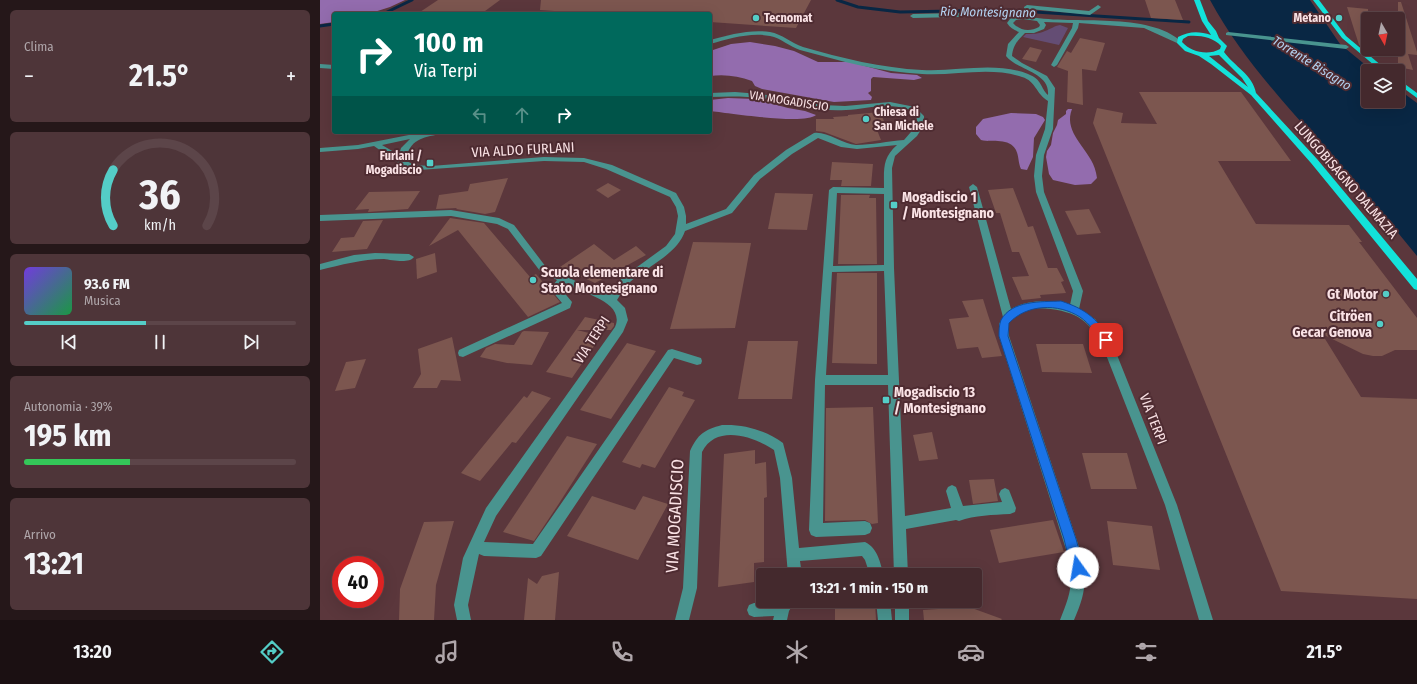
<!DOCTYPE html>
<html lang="it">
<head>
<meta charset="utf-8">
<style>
	body { margin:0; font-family:"Fira Sans Condensed",sans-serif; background:#4e3539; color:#f1f3f6; height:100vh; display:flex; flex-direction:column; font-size:15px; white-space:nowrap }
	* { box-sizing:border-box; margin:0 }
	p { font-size:13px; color:#afa6aa }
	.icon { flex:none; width:22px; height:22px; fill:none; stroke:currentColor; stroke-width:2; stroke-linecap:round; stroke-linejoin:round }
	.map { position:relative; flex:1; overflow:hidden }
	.sheet { display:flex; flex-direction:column; gap:10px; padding:10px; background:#251719; width:320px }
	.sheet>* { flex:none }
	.banner { position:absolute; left:12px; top:12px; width:380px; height:122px; border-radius:4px; box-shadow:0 4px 16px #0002,0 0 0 1px #5c4549; background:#00695c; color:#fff; overflow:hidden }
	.needle { width:26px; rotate:171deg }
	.buttons { position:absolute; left:1041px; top:12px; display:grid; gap:8px }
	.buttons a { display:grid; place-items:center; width:44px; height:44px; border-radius:4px; background:#44292d; box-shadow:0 4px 16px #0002,0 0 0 1px #5c4549; font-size:20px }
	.speed { position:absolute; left:12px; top:556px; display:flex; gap:8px; font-size:20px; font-weight:700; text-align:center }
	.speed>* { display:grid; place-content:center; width:52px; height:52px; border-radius:50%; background:#44292d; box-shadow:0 4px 16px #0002,0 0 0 1px #5c4549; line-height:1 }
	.speed .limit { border:6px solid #d22; background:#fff; color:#111 }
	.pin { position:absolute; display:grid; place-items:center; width:34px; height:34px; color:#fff; margin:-17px; border-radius:8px; box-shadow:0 2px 6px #0006 }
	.me { position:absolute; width:44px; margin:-22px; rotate:347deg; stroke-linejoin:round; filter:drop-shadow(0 0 3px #0008) }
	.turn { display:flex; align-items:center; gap:14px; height:84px; padding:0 16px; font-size:18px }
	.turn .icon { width:52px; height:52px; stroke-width:2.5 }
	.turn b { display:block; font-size:28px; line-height:34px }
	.lanes { display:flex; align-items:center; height:38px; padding:0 16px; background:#0003; justify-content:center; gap:20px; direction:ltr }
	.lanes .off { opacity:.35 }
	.big { font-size:30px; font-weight:700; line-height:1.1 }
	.sheet .tile { flex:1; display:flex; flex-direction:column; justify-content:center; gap:6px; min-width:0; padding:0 14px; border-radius:6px; background:#4e3539 }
	.sheet .dial { align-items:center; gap:0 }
	.dial svg { height:104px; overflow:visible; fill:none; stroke:#5c4549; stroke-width:7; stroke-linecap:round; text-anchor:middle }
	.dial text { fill:#f1f3f6; stroke:none }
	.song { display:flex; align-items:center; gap:12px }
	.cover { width:48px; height:48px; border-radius:6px; background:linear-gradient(135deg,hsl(260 70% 55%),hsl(140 70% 35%)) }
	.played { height:4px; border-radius:2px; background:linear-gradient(90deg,#54cdc7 45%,#5c4549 45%) }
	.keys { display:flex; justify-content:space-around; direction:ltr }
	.heat { display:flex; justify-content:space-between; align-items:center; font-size:22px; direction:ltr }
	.charge { height:6px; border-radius:3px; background:linear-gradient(90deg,#34c759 39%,#5c4549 0) }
	.trip { position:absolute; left:436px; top:568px; width:226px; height:40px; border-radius:4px; background:#44292d; box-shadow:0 4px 16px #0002,0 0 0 1px #5c4549; font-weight:700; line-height:40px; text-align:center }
	.tabs { display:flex; height:64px; justify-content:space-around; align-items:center; background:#1b1012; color:#afa6aa }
	.tabs .icon { width:28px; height:28px }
	.tabs .on { color:#54cdc7 }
	.tabs b { font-size:18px; color:#f1f3f6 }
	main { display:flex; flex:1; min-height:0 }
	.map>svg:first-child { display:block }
	.green { fill:#644d74 }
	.forest { fill:#936cae }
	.water { fill:#092744 }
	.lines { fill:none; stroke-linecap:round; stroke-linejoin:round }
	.stream { stroke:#092744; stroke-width:3 }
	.building { fill:#7c564f }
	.minor { fill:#49948f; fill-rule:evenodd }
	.major { fill:#13e2da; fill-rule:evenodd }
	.route { fill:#1a73e8; stroke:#114b97 }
	.poi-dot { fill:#54cdc7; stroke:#4f2c32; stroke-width:1.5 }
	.labels { text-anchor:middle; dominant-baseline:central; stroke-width:4; stroke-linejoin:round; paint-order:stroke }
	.far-poi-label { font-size:12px; font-weight:bold; fill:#fae2e5; stroke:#4f2c32; text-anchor:start }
	.far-street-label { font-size:12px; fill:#fae2e5; stroke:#4f2c32 }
	.far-water-label { font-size:13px; font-style:italic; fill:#b3d1f0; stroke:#4f2c32 }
	.street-label { font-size:14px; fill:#fae2e5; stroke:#4f2c32 }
	.poi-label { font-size:14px; font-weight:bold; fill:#fae2e5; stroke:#4f2c32; text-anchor:start }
	.near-street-label { font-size:17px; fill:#fae2e5; stroke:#4f2c32 }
</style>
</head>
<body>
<main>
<section class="sheet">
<div class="tile"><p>Clima</p>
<div class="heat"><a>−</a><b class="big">21.5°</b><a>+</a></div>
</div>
<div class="tile dial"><svg viewBox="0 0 100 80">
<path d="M14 69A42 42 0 1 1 86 69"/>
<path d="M14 69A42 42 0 0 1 14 26" stroke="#54cdc7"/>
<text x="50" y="56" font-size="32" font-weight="700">36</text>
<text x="50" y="72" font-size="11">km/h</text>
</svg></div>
<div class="tile">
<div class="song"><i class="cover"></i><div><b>93.6 FM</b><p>Musica</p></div></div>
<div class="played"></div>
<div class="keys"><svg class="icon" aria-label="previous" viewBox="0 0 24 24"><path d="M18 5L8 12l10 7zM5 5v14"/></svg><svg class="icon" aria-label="pause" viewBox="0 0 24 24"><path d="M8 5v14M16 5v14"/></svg><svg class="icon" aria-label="next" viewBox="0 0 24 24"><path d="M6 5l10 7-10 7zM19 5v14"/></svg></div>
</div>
<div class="tile"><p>Autonomia · 39%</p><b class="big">195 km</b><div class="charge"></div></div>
<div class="tile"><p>Arrivo</p><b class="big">13:21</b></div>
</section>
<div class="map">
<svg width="1097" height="620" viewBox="0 0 1097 620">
	<rect width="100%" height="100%" fill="#5b373c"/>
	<path class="green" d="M740,25L748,28L739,45L703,37L706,34C712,34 719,34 725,31C731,29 734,26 740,25Z"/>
	<g class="forest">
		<polygon points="0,0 85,0 70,7 48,14 14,14 14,22 0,24"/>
		<path d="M430,42L455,46L474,51L498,62H530L571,73L597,75L602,78L594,80L553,77L551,79V91L548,93L552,97L551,100L514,102L442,89L435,86L432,81C418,76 405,74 390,76V51L411,44Z"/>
		<path d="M408,98L434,99L468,108L485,111L496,115C485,125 408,113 390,111V100Z"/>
		<path d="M748,109H752C744,129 762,144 771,160C774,165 776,171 777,178L771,184L755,185L733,180L729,174L726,157L727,151L731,145L733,133L737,125L738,120L746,114V111Z"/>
		<path d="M691,113L716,114L723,117L725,120L714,138L713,157L707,170L701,169C698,163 699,156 696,150C689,137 673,143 661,140L656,134V127L663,119Z"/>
	</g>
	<path class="water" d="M890,0H990L1020,44L1048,67L1047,68L1051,71H1048V101H1078V89L1097,103V256C1065,216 1031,178 997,140C958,96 918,52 890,0Z"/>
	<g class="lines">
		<g class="stream">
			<polyline points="517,0 538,7 580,12 686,10 869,22"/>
			<polyline points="63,14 92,0"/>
			<polyline points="0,26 14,24"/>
		</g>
	</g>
	<g class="building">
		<polygon points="118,0 180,0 161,14 97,14"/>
		<polygon points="221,0 491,0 476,28 390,22 390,14 277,14 220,10"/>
		<polygon points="825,0 855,0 863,20 831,18"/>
		<polygon points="1078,2 1081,2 1097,52 1097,55 1088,54 1093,70 1078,67"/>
		<polygon points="1027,7 1048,9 1048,52 1039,45"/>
		<polygon points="760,38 785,43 776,71 762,69 763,105 747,102 748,71 737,67 747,51 751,53"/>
		<polygon points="710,47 722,50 716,62 702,59"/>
		<polygon points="819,92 921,92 971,161 898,161 936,224 1029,225 1042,242 1039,242 1097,318 1097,350 1075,350 1062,356 1053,356 1043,354 1002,334 1041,397 1097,399 1097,599 961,591 773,123 777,108 803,113 801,123 837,124"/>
		<polygon points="560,112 567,128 557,130 561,140 536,144 504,132 496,131 496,119 514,119 513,117 528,116 528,115"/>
		<polygon points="512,162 553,164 551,186 521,186 522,180 510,180"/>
		<polygon points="188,178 175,212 165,214 136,209 137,208 116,209 119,195 148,191 150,184"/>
		<polygon points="288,183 301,190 288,198 276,190"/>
		<polygon points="693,188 708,227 713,226 728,268 737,268 744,281 741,282 746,293 720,295 721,298 702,300 692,277 709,276 699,252 692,252 680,213 676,213 668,190"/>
		<polygon points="100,191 88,209 48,212 49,209 35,210 49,192"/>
		<polygon points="455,193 493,194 487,230 448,229"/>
		<polygon points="521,195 550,195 549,198 556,198 557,264 518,264"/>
		<polygon points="769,209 781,233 757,235 745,211"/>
		<polygon points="130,218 164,223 210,277 216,274 240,302 208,317 138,230 109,246"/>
		<polygon points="63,220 47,249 12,252 21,238 34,237 43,221"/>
		<polygon points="373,242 431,243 415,328 350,329"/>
		<polygon points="274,244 294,260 316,246 326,255 275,283 240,267"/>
		<polygon points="115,253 117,272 97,279 96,259"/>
		<polygon points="517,273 557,273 557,364 512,363"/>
		<polygon points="663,299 668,315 682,356 662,358 658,347 637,349 629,319 649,317 642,301"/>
		<polygon points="265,317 294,323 294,326 291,330 257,330 281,336 252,378 226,372"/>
		<polygon points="204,331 229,332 212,365 187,363 160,357 166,348 175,344 194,345 202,332"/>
		<polygon points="132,337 141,381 121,380 117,388 93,388 101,374 98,349"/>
		<polygon points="428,341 478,341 472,399 418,399"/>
		<polygon points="307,343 336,351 291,419 260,410"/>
		<polygon points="716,344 763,344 772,373 722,372"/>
		<polygon points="46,359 35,388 15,391 26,362"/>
		<polygon points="349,387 364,392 362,396 375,400 335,468 322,464 320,468 302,462"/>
		<polygon points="212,391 231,398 196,443 192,442 160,481 141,473 204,396 207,398"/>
		<polygon points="553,407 558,523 552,524 545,520 505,521 506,408"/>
		<polygon points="612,432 618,459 599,461 593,435"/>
		<polygon points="247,436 277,444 238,505 214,541 183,532"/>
		<polygon points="435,450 435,464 446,462 447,497 444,498 444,562 434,563 434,582 398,587 404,454"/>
		<polygon points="762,453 807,453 817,489 771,489"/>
		<polygon points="674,479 678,501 653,504 649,480"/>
		<polygon points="272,496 315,510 323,496 348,504 318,560 247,536"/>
		<polygon points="733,520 744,552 679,563 670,530"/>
		<polygon points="134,521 116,585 114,620 79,620 80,589 104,522"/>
		<polygon points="787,521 832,526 840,570 793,565"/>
		<polygon points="239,572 235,620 204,620 208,578 217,584 222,576"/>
		<polygon points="515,601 555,601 556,620 515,620"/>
		<polygon points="649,607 682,619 681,620 604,620 603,610"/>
	</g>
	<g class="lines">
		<g class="minor">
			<path d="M707,5L769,11L778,5L781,7L780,8L770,15L710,9L711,17C754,25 828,11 862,42L857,43L824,28L759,23L758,28L737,65L734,67L731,65L752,28L753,23L724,22L726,25L724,29L714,33H705C698,40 693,45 692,56L702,63L727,76L735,88L733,129L724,155L722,176L724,192L763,291L759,309L775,319L791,340L857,505L893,620H879L845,505L781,342C775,332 768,323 758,317C742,308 697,301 689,323C688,327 689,332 689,336L763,559C767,584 764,597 754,620H740C749,597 754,585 749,559L679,336V324L683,317L649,187L653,184L657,187L691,309C709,299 730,300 750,305L753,291L716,192L714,176L716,155L725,129L728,101C716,94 716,81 702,77C670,66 635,76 602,74C561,72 520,61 480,50C470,47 461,38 450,36C430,32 409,39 390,44V40C409,35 430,29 450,32C462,34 471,43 483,47C521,58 562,68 602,70C637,72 674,61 708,74C723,80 720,88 728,95C730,72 698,71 686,56L688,44L699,32C694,30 690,28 687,23L690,19L684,16L593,18L590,16L593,14L685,12L695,17L705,16L704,7ZM703,19L717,21L720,25L719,27C710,32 700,31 693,23L696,20Z"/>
			<polygon points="908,32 1026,45 1029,47 1026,49 906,35 906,33"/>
			<polygon points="0,64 14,65 14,69 0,68"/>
			<path d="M415,92L440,94L502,105L525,106L570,102L595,107L604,116V125L597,136L575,156L572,168L574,268L585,516L631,508L626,491L628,487L632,485L636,487L643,506L682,502L679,494L681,490L685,488L689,490L696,508L695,512L690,514C673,515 655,515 639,521L636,520L586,529L588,575H574L568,385H505L503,523L545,521L550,523L552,528L550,533L545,535L496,537L491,535L489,530L495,380L509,190L513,187L564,188C564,170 562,158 577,145L537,149L521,147L498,138L472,154L440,179L412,213L365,231C357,255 327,266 310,282C304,286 301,294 297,300L305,308L308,320L303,332L176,516L164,542L213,544L348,350L352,349L381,358L382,361L381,364L377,365L354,358L221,556L216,558L164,556L159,554L148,605L151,620H137L134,605L143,558L166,508L295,327C306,302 262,293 245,284L242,290L252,302L250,308L143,357L139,356L138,353L139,350L242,303L232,291L234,284L237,280L220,271L188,229L177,224L131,216L0,221V215L131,210L179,218L194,225L226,267L262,284L289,295L302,278L346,246L355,234L358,216L356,207L350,197L286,169L264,162L224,161L99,170L84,167L54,146L38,149L0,152V148L38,145L99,133L121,132L120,134C101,138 91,139 85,160L94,165L111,166L224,157L264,158L292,165L356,193L364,207L366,216V224L406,209L434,175L466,150L494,133C506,131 523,144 536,145C552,145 568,141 584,140L597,125C598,117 595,112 587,109C567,102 546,109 526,110C499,112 474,104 448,99C429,96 409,96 390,97V93ZM90,139L81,148L79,155L62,145ZM517,193L564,194V265L513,266ZM564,271L568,375H506L512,272Z"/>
			<path d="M55,253L89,254L94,257C89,264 72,260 64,259C42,259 21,265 0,270V264L34,255Z"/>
			<path d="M402,425C424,424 445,430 463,443L472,478L479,548L545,542C558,548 560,563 564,575H550L545,560L542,556L480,561L482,575H468L460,478L454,450C433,436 396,424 382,452L377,588L369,620H355L363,588L370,451C378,434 384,430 402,425Z"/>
			<polygon points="459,601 475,601 469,611 467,620 453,620 454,616 434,617 429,615 427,610 429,605 434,603"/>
			<polygon points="556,601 570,601 572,620 558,620"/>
			<rect x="575" y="601" width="14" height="19"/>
		</g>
		<g class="major">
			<path d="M874,0H880L888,21L896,31L899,38L907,46L904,52C914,66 933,75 936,93L997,159L1097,279V290L1094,289L991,163L931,95L891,64L879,56L865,51L857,43L858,37C869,31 879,31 891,35L882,21ZM868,36C880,35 893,37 901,46L900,49C888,56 871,52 862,42L863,39ZM899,55L922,78L928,87L889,56Z"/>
			<polygon points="993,0 999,0 1026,36 1068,71 1061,71 1022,38"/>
			<polygon points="1078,79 1097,93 1097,98 1078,84"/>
		</g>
	</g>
	<path class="route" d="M741,301C765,309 775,317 790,338L791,340L790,343H783C776,333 770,324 760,317C738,303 707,304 689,323L688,336L756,539L764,568L762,572L758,574L753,572L751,568L744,539L679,336C679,331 679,325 681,320C692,300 721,302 741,301Z"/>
	<g class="poi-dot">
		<circle cx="436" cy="18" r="4"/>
		<circle cx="1019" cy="18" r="4"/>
		<circle cx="546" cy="119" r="4"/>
		<rect x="106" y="159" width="8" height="8" rx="2"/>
		<rect x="570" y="201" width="8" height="8" rx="2"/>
		<circle cx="213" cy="280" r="4"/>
		<circle cx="1066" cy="294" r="4"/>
		<circle cx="1060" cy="324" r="4"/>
		<rect x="562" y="396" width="8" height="8" rx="2"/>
	</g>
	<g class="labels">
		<g class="far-poi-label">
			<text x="444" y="18">Tecnomat</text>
			<text x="1011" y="18" text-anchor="end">Metano</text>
			<text x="554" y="112">Chiesa di<tspan x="554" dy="14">San Michele</tspan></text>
			<text x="102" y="156" text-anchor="end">Furlani /<tspan x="102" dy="14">Mogadiscio</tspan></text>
		</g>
		<g class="far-street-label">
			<text transform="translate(469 101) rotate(9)">VIA MOGADISCIO</text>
		</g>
		<g class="far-water-label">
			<text transform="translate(668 12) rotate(1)">Rio Montesignano</text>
			<text transform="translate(992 63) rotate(32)">Torrente Bisagno</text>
		</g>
		<g class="street-label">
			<text transform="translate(203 150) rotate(-3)">VIA ALDO FURLANI</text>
			<text transform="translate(1026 180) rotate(49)">LUNGOBISAGNO DALMAZIA</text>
			<text transform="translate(272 340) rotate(-57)">VIA TERPI</text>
			<text transform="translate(833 419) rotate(69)">VIA TERPI</text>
		</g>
		<g class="poi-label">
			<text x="582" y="197">Mogadiscio 1<tspan x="582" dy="16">/ Montesignano</tspan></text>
			<text x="221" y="272">Scuola elementare di<tspan x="221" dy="16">Stato Montesignano</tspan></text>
			<text x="1058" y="294" text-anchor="end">Gt Motor</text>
			<text x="1052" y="316" text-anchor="end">Citröen<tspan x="1052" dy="16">Gecar Genova</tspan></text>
			<text x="574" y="392">Mogadiscio 13<tspan x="574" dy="16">/ Montesignano</tspan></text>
		</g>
		<g class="near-street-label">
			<text transform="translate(355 516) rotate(-87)">VIA MOGADISCIO</text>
		</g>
	</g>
</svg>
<div class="buttons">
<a><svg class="needle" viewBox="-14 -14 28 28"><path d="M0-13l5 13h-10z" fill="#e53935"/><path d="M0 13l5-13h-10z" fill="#afa6aa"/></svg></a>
<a><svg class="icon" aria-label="layers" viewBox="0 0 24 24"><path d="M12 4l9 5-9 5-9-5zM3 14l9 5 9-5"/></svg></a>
</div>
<div class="speed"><div class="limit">40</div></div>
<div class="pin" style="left:786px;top:340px;background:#d93025"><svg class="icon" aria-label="arrive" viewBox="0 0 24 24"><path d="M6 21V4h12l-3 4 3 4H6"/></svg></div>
<svg class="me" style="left:758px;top:568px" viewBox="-20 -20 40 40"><circle r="19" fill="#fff"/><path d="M0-13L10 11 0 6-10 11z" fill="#1a73e8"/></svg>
<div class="trip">13:21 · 1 min · 150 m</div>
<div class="banner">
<div class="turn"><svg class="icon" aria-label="right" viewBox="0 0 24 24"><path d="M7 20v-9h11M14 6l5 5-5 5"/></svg><div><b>100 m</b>Via Terpi</div></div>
<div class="lanes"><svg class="icon off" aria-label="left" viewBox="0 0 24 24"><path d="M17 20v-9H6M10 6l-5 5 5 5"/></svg><svg class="icon off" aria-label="ahead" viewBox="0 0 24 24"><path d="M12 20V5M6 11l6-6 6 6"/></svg><svg class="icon" aria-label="right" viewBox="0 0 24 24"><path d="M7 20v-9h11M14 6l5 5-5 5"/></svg></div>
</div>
</div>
</main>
<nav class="tabs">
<b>13:20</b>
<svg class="icon on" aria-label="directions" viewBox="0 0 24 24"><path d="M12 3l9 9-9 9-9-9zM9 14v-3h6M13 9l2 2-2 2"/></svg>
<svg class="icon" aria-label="music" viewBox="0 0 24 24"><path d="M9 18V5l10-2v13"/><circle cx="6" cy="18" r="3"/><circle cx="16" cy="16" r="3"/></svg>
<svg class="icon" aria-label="phone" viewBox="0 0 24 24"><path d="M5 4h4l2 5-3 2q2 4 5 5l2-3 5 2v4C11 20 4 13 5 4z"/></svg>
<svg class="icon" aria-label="climate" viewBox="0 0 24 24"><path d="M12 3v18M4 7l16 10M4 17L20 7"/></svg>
<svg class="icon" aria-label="car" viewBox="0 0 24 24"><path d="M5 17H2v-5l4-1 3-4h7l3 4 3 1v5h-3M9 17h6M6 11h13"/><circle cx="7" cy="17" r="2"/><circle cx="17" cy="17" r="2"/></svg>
<svg class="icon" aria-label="filters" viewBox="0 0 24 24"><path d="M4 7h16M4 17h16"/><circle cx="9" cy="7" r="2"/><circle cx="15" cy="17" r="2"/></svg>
<b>21.5°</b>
</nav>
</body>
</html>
